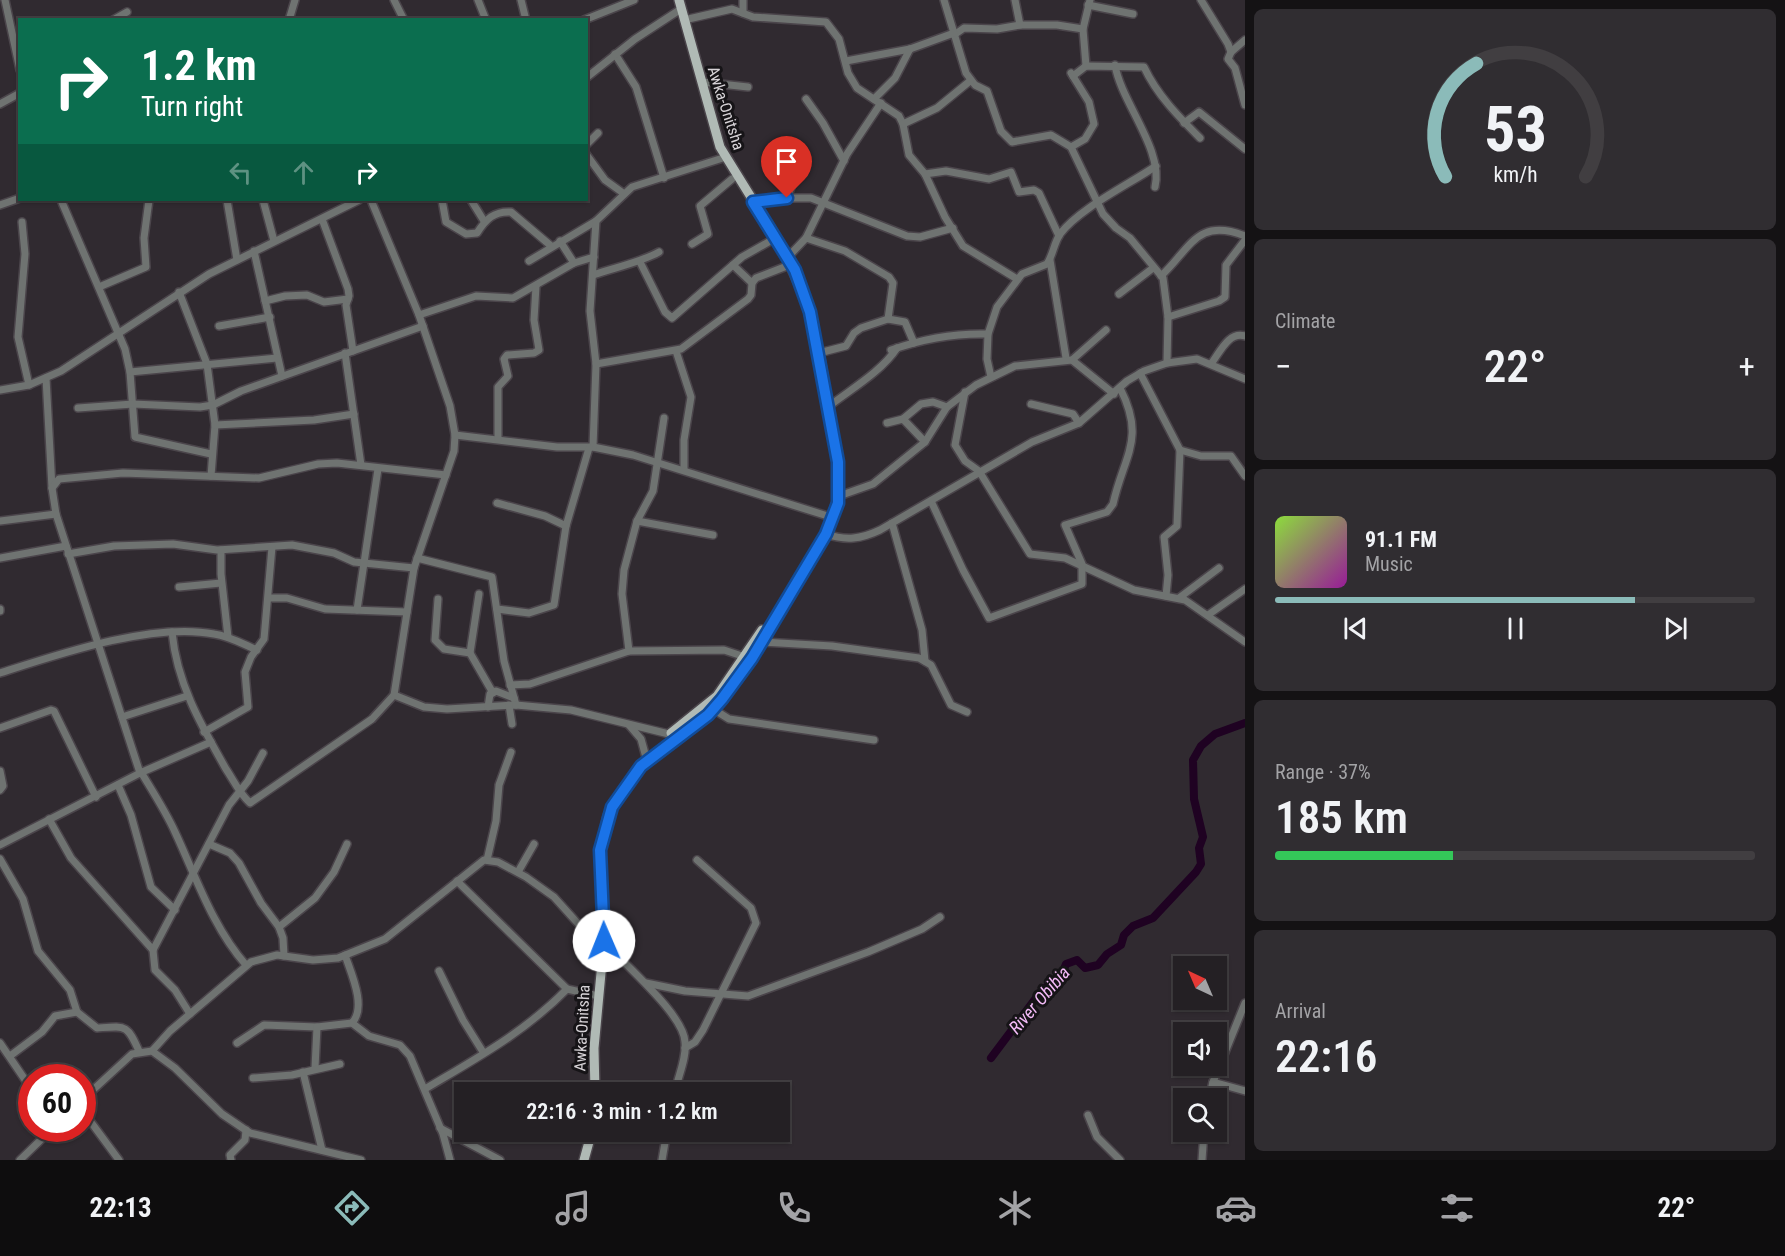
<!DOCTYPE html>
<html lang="en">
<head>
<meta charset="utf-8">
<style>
	body { margin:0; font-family:"Roboto Condensed",sans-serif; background:#302d31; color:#f1f3f6; height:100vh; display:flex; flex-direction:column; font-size:22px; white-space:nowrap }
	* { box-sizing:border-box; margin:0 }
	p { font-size:20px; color:#a3a3a6 }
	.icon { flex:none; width:33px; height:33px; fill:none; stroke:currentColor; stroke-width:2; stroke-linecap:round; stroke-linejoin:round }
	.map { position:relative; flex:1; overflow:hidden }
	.drawer { display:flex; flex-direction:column; gap:9px; padding:9px; background:#141214; width:540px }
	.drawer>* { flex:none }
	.top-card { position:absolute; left:18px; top:18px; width:570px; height:183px; border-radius:0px; box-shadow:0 2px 4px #0004,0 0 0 2px #413e41; background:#0b6e4f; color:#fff; overflow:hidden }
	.needle { width:39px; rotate:316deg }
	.buttons { position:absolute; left:1173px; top:956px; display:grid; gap:12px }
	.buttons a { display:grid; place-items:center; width:54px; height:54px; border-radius:0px; background:#242024; box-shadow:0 2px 4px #0004,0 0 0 2px #413e41; font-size:30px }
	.speed { position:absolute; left:18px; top:1064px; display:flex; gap:12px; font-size:30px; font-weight:700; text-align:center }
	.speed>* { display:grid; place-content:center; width:78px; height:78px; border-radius:50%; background:#242024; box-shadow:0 2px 4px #0004,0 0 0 2px #413e41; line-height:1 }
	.speed .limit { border:9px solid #d22; background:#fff; color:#111 }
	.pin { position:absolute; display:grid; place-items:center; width:51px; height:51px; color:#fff; margin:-62px -26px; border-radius:50% 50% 50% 0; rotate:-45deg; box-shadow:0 0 6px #0007 }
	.pin .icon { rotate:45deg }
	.me { position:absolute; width:66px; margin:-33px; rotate:359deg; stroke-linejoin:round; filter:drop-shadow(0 0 4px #0008) }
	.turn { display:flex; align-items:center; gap:21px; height:126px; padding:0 24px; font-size:27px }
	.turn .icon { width:78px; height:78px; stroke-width:2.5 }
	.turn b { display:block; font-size:42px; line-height:51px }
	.lanes { display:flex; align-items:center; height:57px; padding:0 24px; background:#0003; justify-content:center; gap:30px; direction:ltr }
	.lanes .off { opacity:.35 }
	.big { font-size:45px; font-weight:600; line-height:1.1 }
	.drawer .tile { flex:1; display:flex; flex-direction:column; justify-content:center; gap:9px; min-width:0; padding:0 21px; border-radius:9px; background:#302d31 }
	.drawer .dial { align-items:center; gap:0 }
	.dial svg { height:156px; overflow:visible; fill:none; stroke:#413e41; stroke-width:7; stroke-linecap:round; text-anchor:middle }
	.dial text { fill:#f1f3f6; stroke:none }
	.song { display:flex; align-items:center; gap:18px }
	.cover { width:72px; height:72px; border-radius:9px; background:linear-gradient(135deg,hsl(90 70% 55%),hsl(300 70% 35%)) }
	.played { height:6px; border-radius:3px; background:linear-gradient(90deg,#8bbbb9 75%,#413e41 75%) }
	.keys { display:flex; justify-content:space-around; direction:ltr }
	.heat { display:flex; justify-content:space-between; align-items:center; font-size:33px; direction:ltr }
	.charge { height:9px; border-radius:4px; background:linear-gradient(90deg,#34c759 37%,#413e41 0) }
	.trip { position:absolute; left:454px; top:1082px; width:336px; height:60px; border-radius:0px; background:#242024; box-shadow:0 2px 4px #0004,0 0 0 2px #413e41; font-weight:600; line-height:60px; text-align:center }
	.menu { display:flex; height:96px; justify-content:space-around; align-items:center; background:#0e0d0e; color:#a3a3a6 }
	.menu .icon { width:42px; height:42px }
	.menu .current { color:#8bbbb9 }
	.menu b { font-size:27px; color:#f1f3f6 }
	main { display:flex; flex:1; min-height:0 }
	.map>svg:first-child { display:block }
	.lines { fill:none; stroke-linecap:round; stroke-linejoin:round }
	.river { stroke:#1f0222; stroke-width:8 }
	.minor-casing { stroke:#4b454b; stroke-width:10 }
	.major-casing { stroke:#4b454b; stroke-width:12 }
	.minor { stroke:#6f7371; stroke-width:7 }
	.major { stroke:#b0bab5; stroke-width:9 }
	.route-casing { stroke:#114b97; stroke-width:15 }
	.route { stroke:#1a73e8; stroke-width:10 }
	.labels { text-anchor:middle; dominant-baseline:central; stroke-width:6; stroke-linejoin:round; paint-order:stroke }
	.street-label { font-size:16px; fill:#d7d3d7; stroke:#161417 }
	.water-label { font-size:18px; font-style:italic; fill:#f4bbf8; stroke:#161417 }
</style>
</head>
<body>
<main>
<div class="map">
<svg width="1245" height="1160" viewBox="0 0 1245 1160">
	<rect width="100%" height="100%" fill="#302a30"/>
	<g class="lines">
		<polyline class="river" points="991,1058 1042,990 1061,977 1066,964 1077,960 1085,968 1098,965 1107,954 1121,945 1124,935 1133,926 1153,918 1196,872 1201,864 1199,848 1203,837 1194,799 1193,760 1201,746 1215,734 1245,723"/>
		<defs>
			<g id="minor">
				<polyline points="5,0 20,70"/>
				<polyline points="394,0 404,20"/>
				<polyline points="478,0 486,20"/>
				<polyline points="521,0 526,20"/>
				<polyline points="944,0 966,73 975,85 987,91 1001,131 1012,142 1051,135 1071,147 1103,214 1116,228 1130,238 1163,278 1168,317 1167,363"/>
				<polyline points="1015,0 1020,25"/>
				<polyline points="1201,0 1228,44 1231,52 1228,59 1235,68 1245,105"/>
				<polyline points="1088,5 1133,14"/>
				<polyline points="743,13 743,0"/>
				<polyline points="113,20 127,12"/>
				<polyline points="289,20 295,0"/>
				<polyline points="584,20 634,0"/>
				<polyline points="684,20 732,9 753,17 826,22 839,39 848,73 857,88 899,116 903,124 909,155 925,174 945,217 963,246 1017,279"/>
				<polyline points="954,35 964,28 997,29 1020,25 1057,25 1083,29"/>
				<polyline points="1231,52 1245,40"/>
				<polyline points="615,54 636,87 664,178"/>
				<polyline points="846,61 910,49 954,33"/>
				<path d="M1115,65C1121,102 1164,150 1155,187"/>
				<polyline points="1086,66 1083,29 1090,0"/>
				<polyline points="1071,73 1089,102 1094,124 1085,139 1071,147"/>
				<path d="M1073,76L1086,66L1144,67C1157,95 1179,117 1200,138"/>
				<polyline points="586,78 635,39 681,9"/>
				<polyline points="702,82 748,87"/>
				<polyline points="806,99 823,123 844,161"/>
				<polyline points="874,99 895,78 910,49"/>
				<polyline points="0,104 20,93"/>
				<polyline points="1184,123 1199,112 1245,149"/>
				<polyline points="903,124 937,108 970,81"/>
				<polyline points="586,145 598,133"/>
				<polyline points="586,154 605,180 623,193"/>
				<polyline points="925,174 946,171 989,179 1011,172 1019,192 1034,190 1039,193 1059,236"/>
				<polyline points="787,198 796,174"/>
				<polyline points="61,200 125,349 130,372 135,437 211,454"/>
				<polyline points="227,200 237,260"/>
				<polyline points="263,200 274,241"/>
				<path d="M442,200L446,222L466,234L477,233C486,219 494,211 511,212L550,245"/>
				<polyline points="471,200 484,221"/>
				<polyline points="753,202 771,198 811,198 907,236 920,237 953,228"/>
				<polyline points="0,205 20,198"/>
				<polyline points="322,219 348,289 349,296 346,305 353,351"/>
				<polyline points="22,222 25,254 18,337 29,385"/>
				<polyline points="806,238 845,251 889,277 893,283 888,319"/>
				<polyline points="560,241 574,263"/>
				<polyline points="692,244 708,234 700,206 732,179"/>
				<polyline points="254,251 282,376"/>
				<polyline points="788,257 806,238 847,154 881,103"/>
				<polyline points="1050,260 1066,358"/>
				<polyline points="529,261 596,221"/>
				<polyline points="640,262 665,312 672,318 742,257 772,240"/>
				<polyline points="733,265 752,283"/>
				<path d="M593,275C616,267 639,263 659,252"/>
				<path d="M1161,276C1191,248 1197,217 1245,236"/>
				<polyline points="99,287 146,267 144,238 149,200"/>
				<polyline points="179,292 207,364 215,425 211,476"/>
				<polyline points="1119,294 1153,268"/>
				<polyline points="265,301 285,296 307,295 324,302 348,299"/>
				<polyline points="419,315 476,296 513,298 574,263 594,257"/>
				<polyline points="1168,317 1219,301 1225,297 1226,265 1245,240"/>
				<polyline points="219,326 270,317"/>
				<path d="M891,350C922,339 955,333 988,334"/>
				<polyline points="676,351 691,397 684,440 684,470"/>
				<polyline points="345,353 361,465"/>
				<polyline points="819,353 846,346 854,333 861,328 888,319 905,322 914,343"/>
				<polyline points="1072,360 1106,330"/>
				<polyline points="596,364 681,349 748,299 751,295 752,283 756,278 787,266"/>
				<path d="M1211,364C1220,352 1229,331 1245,336"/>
				<polyline points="130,372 277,358"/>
				<polyline points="1140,373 1180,450 1177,526 1164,537 1168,575 1166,596"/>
				<path d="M991,377L987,359L988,334L997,307L1022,274L1047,264C1053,255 1054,243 1060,234C1080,208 1128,185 1156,166"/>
				<polyline points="46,378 52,488 56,514 140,773"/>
				<polyline points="0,390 29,385 61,371 209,274 359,200"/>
				<polyline points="965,392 955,445 965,461 979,471 1030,554 1065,558 1134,590 1185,600 1245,642"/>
				<polyline points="1031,404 1073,414 1079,423"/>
				<path d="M828,407C851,389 881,372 897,348"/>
				<polyline points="78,408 133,404 200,407 213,405 241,391 423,326"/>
				<polyline points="903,419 925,442"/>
				<polyline points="887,423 903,419 921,404 933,402 947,407"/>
				<polyline points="215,425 314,420 354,414"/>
				<polyline points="455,435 557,447 593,447 633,455 834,518"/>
				<polyline points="498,439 498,387 508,376 504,359 507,355 534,353 539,350 534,320 536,286"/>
				<polyline points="593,447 596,364 590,311 596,221 632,187 726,157"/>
				<polyline points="1180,450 1201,456 1231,456 1245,476"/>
				<polyline points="52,488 59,479 123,473 259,478 318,464 337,463 446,475"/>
				<polyline points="839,496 873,484 925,442 947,407 976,385 1015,366 1072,360 1114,394"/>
				<path d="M931,501L963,570L989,618L1082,584V564L1065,525L1107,512L1113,504C1124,455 1146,439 1120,388"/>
				<polyline points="497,503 545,516 566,526"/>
				<polyline points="0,521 56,514"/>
				<polyline points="637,521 713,535"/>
				<polyline points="892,523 922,630 925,661"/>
				<path d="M826,534C846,541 861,539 880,530L1032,442L1079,423L1127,381L1144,371L1167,363L1197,359L1245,379"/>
				<polyline points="221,550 221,574 228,637"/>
				<polyline points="68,554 114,546 173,544 217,550 292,545 334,553 354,562 414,568"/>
				<polyline points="0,558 66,546"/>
				<polyline points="417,558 492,577 504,661 516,705"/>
				<polyline points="179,587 221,583"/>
				<polyline points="269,598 287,598 325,609 407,612"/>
				<polyline points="1179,598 1219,568"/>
				<polyline points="438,599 435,640 444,649 470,653 493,693"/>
				<polyline points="0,609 0,611"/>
				<polyline points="497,609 529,613 554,605 566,526 589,448"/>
				<polyline points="357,610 378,469"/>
				<polyline points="1208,615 1245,589"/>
				<path d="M172,632C177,684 201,725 226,769C234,781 239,793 250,803L372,719L394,695L414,568L454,451L455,435L450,406L419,315L371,200"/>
				<polyline points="762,642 832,646 919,658 931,665 951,705 967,712"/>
				<polyline points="629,651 622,594 624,570 637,521 653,491 664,418"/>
				<polyline points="470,653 479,594"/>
				<path d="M0,673C59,654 153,622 214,634C229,636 243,644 257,650"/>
				<polyline points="510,685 530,684 629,651 724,650 745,657"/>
				<polyline points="394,695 424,707 447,709 516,705 571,710 673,735"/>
				<polyline points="509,705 512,724"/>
				<polyline points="488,707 490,694 496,691 514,698"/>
				<polyline points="713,709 729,719 874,740"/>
				<polyline points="122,717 187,696"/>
				<polyline points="629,725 641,739 647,761"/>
				<polyline points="0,728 51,710 54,711 96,797"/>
				<polyline points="204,732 248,707 245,672 251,657 264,639 272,547"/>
				<polyline points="0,771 3,786 0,790"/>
				<path d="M141,772C153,792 166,812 175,832C196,877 213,928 246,965"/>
				<polyline points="118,785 131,815 151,887 175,910"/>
				<polyline points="49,819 71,858 153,950"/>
				<polyline points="209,844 230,853 239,863 261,903 279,927 283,938 284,956"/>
				<polyline points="0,845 140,773 211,742"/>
				<path d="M0,859L23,899L38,951L70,990L77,1012L97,1028C126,1026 127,1024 139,1051"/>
				<polyline points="487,860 496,821 499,785 511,752"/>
				<polyline points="518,872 534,844"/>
				<polyline points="457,881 567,989 594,995"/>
				<polyline points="279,927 315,898 334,872 347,844"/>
				<path d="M604,941C622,963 684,1014 685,1042C687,1058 678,1076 675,1092"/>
				<path d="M345,955C351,973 367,1007 352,1023"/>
				<polyline points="439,971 463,1020 483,1052"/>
				<polyline points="646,983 685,991 748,996 868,952 922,929 940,917"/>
				<polyline points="190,1014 175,990 155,970 153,950 229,805 248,781 263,753"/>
				<polyline points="0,1043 32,1090"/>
				<polyline points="237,1043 264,1025 317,1027 352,1023 369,1036 400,1045 410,1056 443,1134 450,1160"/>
				<polyline points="685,1048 695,1042 703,1030 756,923 751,908 697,860"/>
				<polyline points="152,1051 170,1031 251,962 277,955 313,960 338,958 385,939 484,860 498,862 526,877 554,897 582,928 599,936"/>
				<polyline points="10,1056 42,1032 55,1016 77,1012"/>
				<polyline points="315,1068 317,1027"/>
				<polyline points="303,1072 322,1150"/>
				<polyline points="253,1078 292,1075 340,1064"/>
				<polyline points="1213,1082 1245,1003"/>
				<path d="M425,1089C477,1058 525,1032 567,989"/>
				<polyline points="1209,1098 1213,1082 1245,1091"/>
				<polyline points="82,1100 132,1054 152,1051 175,1068 222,1114 250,1133 361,1160"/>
				<polyline points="82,1110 119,1160"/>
				<polyline points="1088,1115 1097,1137 1120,1160"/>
				<polyline points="440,1128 500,1160"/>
				<polyline points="651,1131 666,1137"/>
				<polyline points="458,1136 465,1129"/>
				<polyline points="20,1160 53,1128"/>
				<polyline points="231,1160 230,1155 245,1140 246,1130"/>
				<polyline points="662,1160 667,1131"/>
				<polyline points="1202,1160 1204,1131"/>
			</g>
			<g id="major">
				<polyline points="671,733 717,696 762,630"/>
				<polyline points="595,1092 594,1048 604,941 600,850 608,816 625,787 641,766 707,715 740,675 826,534 839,496 838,462 819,353 805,297 783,249 720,147 679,0"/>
				<polyline points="584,1160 592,1131"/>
			</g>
		</defs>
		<use href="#minor" class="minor-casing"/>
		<use href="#major" class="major-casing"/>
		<use href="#minor" class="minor"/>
		<use href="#major" class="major"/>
	</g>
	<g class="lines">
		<defs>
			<polyline id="route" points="604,941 600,850 612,807 641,766 708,715 722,699 752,658 826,534 838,503 838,462 810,312 795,270 753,202 787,198"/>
		</defs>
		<use href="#route" class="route-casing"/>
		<use href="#route" class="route"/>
	</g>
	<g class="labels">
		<g class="street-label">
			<text transform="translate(726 108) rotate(72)">Awka-Onitsha</text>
			<text transform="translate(582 1028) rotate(-87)">Awka-Onitsha</text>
		</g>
		<g class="water-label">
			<text transform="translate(1039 1000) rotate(-49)">River Obibia</text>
		</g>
	</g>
</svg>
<div class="buttons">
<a><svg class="needle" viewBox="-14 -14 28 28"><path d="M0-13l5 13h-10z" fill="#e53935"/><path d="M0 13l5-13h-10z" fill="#a3a3a6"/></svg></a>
<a><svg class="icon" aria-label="sound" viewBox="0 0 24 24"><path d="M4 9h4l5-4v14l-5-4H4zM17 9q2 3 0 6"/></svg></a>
<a><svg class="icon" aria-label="search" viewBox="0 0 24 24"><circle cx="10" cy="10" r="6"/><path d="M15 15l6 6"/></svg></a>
</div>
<div class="speed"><div class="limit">60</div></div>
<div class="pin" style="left:787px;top:198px;background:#d93025"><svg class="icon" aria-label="arrive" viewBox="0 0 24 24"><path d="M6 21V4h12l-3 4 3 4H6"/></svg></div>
<svg class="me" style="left:604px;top:941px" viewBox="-20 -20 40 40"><circle r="19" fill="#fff"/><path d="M0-13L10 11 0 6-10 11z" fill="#1a73e8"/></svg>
<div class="trip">22:16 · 3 min · 1.2 km</div>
<div class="top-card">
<div class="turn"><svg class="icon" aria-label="right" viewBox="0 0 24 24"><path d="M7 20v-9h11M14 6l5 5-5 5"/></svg><div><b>1.2 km</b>Turn right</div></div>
<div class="lanes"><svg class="icon off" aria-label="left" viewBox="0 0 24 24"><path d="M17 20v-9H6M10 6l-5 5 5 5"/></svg><svg class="icon off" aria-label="ahead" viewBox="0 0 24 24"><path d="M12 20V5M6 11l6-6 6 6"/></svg><svg class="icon" aria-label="right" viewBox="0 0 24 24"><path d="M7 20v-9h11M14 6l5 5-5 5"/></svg></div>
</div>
</div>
<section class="drawer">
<div class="tile dial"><svg viewBox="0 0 100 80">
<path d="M14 69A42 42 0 1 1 86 69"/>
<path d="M14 69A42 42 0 0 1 30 11" stroke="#8bbbb9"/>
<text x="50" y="56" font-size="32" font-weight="700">53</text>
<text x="50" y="72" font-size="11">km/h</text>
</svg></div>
<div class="tile"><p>Climate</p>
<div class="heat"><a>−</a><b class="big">22°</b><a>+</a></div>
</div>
<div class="tile">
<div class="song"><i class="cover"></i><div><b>91.1 FM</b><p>Music</p></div></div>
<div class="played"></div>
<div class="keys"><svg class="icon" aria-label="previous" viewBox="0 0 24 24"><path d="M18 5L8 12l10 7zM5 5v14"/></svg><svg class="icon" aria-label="pause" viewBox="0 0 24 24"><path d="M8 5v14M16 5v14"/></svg><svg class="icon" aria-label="next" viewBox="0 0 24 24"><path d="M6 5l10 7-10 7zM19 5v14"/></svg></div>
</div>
<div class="tile"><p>Range · 37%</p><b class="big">185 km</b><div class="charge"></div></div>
<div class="tile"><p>Arrival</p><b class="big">22:16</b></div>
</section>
</main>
<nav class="menu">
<b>22:13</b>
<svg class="icon current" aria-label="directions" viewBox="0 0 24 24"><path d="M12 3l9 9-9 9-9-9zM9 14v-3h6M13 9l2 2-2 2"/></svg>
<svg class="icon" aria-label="music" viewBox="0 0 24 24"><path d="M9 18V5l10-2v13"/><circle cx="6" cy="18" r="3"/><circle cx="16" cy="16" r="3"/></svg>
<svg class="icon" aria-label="phone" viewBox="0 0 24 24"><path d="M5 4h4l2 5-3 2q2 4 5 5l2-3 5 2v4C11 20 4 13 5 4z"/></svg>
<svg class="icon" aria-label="climate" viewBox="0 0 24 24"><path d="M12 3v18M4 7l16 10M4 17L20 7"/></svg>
<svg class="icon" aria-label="car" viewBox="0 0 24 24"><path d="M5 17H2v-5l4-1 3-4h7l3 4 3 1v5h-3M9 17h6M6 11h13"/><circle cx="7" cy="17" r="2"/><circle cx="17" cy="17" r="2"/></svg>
<svg class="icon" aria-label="filters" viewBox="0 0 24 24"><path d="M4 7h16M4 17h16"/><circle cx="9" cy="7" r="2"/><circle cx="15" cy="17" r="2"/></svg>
<b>22°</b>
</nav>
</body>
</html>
